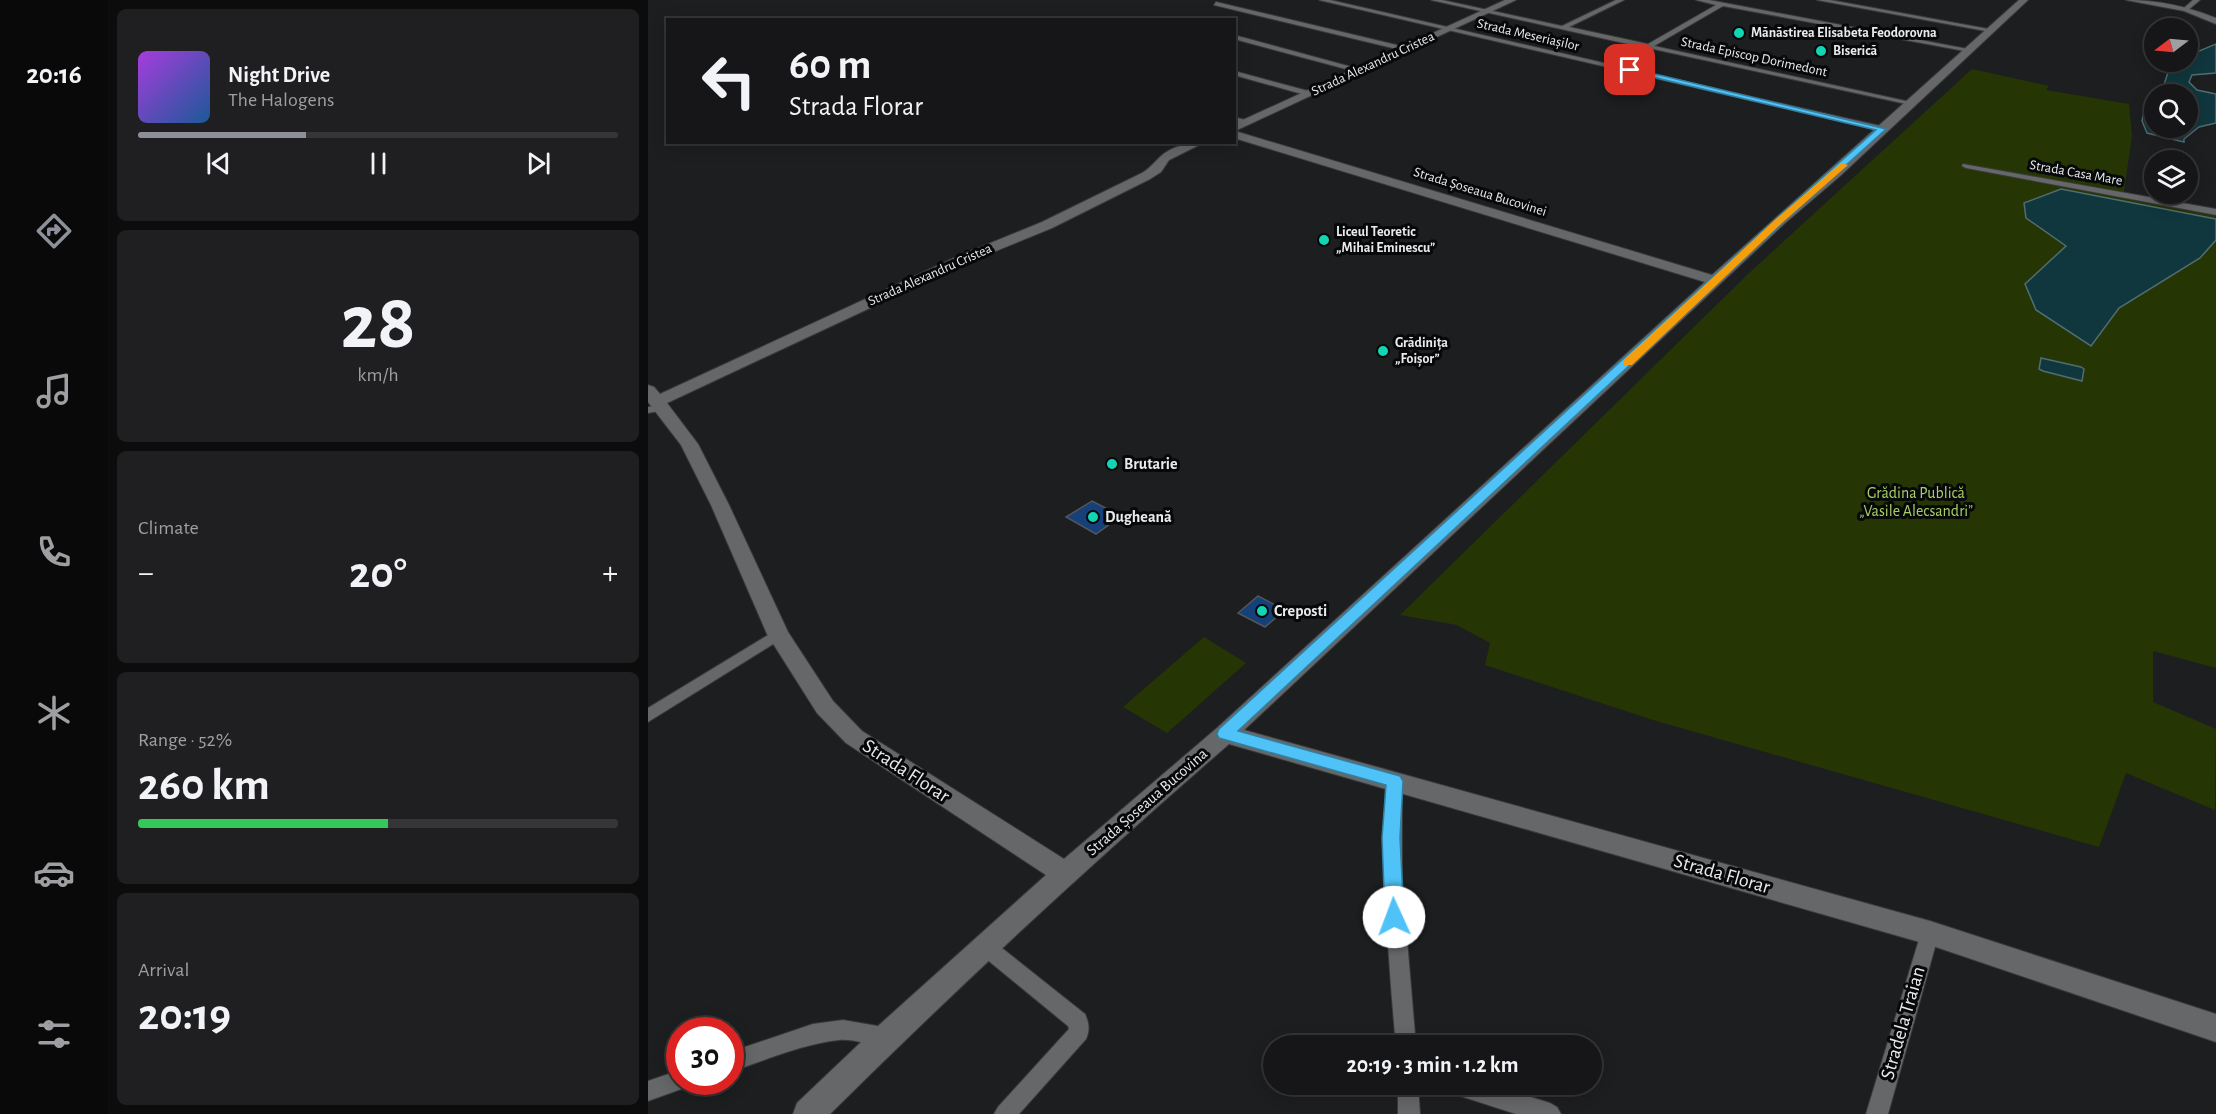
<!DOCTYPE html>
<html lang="en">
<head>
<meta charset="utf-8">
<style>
	body { margin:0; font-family:"Alegreya Sans",sans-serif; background:#1f1f21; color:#f1f3f6; height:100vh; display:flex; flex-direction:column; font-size:22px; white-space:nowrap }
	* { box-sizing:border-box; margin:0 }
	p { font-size:20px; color:#9e9fa2 }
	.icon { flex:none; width:33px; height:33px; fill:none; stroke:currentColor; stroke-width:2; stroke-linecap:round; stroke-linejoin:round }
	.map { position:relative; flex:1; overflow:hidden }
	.details { display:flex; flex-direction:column; gap:9px; padding:9px; background:#0c0c0d; width:540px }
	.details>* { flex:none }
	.banner { position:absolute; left:18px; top:18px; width:570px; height:126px; border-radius:0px; box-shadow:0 3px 15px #0003,0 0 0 2px #353537; background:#161618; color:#f1f3f6; overflow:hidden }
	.needle { width:39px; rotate:254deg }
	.buttons { position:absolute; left:1496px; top:18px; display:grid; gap:12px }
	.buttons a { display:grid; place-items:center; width:54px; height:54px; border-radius:50%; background:#161618; box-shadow:0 3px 15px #0003,0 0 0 2px #353537; font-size:30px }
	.speed { position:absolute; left:18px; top:1017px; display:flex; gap:12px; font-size:30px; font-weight:700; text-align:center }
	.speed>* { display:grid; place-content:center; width:78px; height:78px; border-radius:50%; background:#161618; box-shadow:0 3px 15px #0003,0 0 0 2px #353537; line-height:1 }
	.speed .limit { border:9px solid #d22; background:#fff; color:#111 }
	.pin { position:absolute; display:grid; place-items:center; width:51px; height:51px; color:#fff; margin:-26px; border-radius:12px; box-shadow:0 3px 9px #0006 }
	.me { position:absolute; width:66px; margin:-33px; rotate:358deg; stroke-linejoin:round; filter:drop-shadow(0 0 4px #0008) }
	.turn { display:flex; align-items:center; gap:21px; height:126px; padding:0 24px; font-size:27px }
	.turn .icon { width:78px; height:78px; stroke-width:2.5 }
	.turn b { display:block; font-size:42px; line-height:51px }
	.big { font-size:45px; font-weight:700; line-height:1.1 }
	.details .card { flex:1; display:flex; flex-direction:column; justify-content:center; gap:9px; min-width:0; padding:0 21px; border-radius:9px; background:#1f1f21 }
	.details .dial { align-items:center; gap:0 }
	.dial b { font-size:78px; line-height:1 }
	.song { display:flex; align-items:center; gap:18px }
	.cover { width:72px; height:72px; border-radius:9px; background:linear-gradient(135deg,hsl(280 70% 55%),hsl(210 70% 35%)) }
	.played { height:6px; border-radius:3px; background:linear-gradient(90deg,#8c9099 35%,#353537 35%) }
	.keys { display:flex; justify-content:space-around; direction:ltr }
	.heat { display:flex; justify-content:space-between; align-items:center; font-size:33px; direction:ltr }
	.charge { height:9px; border-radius:4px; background:linear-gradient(90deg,#34c759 52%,#353537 0) }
	.trip { position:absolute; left:615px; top:1035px; width:339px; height:60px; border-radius:30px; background:#161618; box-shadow:0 3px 15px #0003,0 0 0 2px #353537; font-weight:700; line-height:60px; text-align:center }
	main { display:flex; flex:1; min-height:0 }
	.dock { display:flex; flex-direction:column; width:108px; justify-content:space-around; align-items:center; background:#09090a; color:#9e9fa2 }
	.dock .icon { width:42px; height:42px }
	.dock .on { color:#8c9099 }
	.dock b { font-size:27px; color:#f1f3f6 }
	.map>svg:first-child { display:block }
	.green { fill:#263504 }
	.water { fill:#10373d; stroke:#516d71; stroke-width:1.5 }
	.building { fill:#15407a; stroke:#535457; stroke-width:1.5 }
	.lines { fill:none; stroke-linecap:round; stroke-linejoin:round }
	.street-casing { stroke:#393a3c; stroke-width:2 }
	.secondary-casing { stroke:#393a3c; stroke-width:2 }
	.street { fill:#656769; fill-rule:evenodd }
	.secondary { fill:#656769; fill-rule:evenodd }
	.route { fill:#4fc3f7; stroke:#337fa1; stroke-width:1.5 }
	.slow { fill:#f59e0b }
	.poi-dot { fill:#11d5b4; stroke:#070809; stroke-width:2 }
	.labels { text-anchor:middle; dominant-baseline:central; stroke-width:6; stroke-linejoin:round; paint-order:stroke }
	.far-poi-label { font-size:14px; font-weight:bold; fill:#e9eaeb; stroke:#070809; text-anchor:start }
	.far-street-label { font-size:14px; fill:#e9eaeb; stroke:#070809 }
	.poi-label { font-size:16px; font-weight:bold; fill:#e9eaeb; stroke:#070809; text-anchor:start }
	.park-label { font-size:16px; fill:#a9d067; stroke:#070809 }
	.street-label { font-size:16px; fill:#e9eaeb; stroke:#070809 }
	.near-street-label { font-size:20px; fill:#e9eaeb; stroke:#070809 }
</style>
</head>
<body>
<main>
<nav class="dock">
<b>20:16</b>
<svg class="icon on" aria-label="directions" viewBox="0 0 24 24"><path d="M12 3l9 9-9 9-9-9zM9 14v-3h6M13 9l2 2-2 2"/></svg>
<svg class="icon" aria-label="music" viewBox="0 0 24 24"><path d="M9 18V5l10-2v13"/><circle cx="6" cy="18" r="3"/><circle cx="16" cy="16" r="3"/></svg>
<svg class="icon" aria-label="phone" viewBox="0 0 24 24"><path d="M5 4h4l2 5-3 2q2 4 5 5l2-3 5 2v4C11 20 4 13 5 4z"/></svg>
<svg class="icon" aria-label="climate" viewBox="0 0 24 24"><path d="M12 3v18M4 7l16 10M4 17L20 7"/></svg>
<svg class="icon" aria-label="car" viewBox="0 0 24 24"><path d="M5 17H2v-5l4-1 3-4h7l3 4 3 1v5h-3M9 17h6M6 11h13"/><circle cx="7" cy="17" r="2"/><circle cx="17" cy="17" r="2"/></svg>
<svg class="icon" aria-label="filters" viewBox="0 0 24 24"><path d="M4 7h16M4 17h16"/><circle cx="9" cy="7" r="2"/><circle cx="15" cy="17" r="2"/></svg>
</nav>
<section class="details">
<div class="card">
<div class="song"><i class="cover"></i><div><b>Night Drive</b><p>The Halogens</p></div></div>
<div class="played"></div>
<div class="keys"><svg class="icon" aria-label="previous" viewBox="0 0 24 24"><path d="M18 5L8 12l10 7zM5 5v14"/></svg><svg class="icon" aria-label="pause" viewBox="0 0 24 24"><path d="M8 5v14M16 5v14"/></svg><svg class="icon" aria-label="next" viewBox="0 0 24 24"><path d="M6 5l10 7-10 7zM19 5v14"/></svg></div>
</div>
<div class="card dial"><b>28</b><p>km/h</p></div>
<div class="card"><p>Climate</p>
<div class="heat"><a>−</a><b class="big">20°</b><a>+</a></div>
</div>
<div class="card"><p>Range · 52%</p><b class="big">260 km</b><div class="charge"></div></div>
<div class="card"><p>Arrival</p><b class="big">20:19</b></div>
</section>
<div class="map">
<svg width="1568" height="1114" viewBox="0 0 1568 1114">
	<rect width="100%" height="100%" fill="#1d1e20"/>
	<g class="green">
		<polygon points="1324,69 1401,86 1398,90 1481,104 1484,136 1475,198 1568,216 1568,668 1505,651 1505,702 1568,729 1567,810 1478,773 1451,847 1005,720 837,665 842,643 809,625 752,615 1100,274"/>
		<polygon points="556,637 598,663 519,733 475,707"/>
	</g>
	<g class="water">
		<polygon points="1568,44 1568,73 1544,75 1541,82 1549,90 1568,94 1568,123 1551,127 1536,139 1536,142 1499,133 1494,121 1496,111 1506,103 1506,128 1539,128 1539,94 1513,94 1523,63 1539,62 1539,56"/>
		<polygon points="1413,189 1568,219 1568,240 1552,258 1471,308 1443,346 1388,310 1377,284 1418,246 1378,218 1376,203"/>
		<polygon points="1393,358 1433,367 1436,369 1434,381 1395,371 1391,369"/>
	</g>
	<g class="building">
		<polygon points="444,501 473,516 448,534 418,517"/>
		<polygon points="610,596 637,610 617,627 590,613"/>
	</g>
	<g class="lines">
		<defs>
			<g id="street">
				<polygon points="671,0 682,0 956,63 989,46 783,0 794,0 914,26 968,0 976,0 921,27 1000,44 1068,5 1048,0 1061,0 1325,50 1322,52 1075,6 1006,46 1267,103 1263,105 996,47 963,65 1237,127 1238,129 1234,131"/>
				<polygon points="1169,0 1182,0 1346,30 1343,32"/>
				<polygon points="1545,0 1552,0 1540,10 1536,10 1536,8"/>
				<polygon points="568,2 757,47 760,49 757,51 566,5"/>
				<polygon points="586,35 711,69 712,70 709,72 586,39"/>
				<polygon points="586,71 664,92 665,94 661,96 586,75"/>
				<polygon points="586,117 601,121 602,123 598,125 586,122"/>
				<polygon points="1315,164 1568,209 1568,215 1318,168 1314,166"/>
				<polygon points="13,405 17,406 17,410 0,413 0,407"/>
				<polygon points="130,629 135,630 137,634 135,638 0,722 0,708"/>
				<path d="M746,774L752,776L754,781V880L768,1046H748C740,957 734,870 738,781L740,776Z"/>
				<polygon points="1282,925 1289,927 1291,933 1240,1114 1218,1114 1273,933 1275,927"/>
				<path d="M338,938L345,941L437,1014C441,1023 442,1030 438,1039L371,1114H346L350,1107L421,1029L420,1026L331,953L329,947L331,941Z"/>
				<path d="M195,1020L247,1029L250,1036L247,1043C230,1050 209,1038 191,1040C154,1044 118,1060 82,1072V1052L165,1024Z"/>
				<polygon points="32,1070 32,1082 42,1082 39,1087 0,1101 0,1081"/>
				<polygon points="750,1084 770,1084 772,1114 750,1114"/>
				<polygon points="796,1084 841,1084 902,1103 909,1107 913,1114 868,1114 806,1094 799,1091"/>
			</g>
			<g id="secondary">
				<path d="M857,0H868L587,131L1064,275L1371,0H1380L1192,176L1137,223L596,730L1282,921L1568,1014V1042L1282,945L581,744C444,863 311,986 182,1114H145L149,1103L230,1026L398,875L198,743L169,713L119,634L63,505L33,445L0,402V385L6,387L12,394L306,258L394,222L494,173C502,168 505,164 512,157C523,146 543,142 557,142L521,160L513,172L502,179L404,228L316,264L19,403L50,444L81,505L140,632L185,701L214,731L416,859L569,728L1057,282L586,138V124Z"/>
				<path d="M1478,0C1510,0 1538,6 1568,18V24L1536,11Z"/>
			</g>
		</defs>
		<use href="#street" class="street-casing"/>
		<use href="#secondary" class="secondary-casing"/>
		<use href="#street" class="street"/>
		<use href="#secondary" class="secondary"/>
	</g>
	<polygon class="route" points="982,68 1238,129 1135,222 590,731 752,776 755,781 752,838 756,917 753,923 746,925 740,923 737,917 734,838 738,785 571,738 569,734 571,729 1129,218 1228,130 979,71"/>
	<polygon class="slow" points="1193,163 1200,165 1135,222 984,365 976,365 976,360 1129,218"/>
	<g class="poi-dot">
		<circle cx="1091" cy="33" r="6"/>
		<circle cx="1173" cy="51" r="6"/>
		<circle cx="676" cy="240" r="6"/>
		<circle cx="735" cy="351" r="6"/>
		<circle cx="464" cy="464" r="6"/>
		<circle cx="445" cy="517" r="6"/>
		<circle cx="614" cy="611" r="6"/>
	</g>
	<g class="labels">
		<g class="far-poi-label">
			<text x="1103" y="33">Mănăstirea Elisabeta Feodorovna</text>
			<text x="1185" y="51">Biserică</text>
			<text x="688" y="232">Liceul Teoretic<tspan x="688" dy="16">„Mihai Eminescu”</tspan></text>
			<text x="747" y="343">Grădinița<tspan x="747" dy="16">„Foișor”</tspan></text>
		</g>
		<g class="far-street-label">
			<text transform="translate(880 35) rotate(13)">Strada Meseriașilor</text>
			<text transform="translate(1106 57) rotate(12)">Strada Episcop Dorimedont</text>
			<text transform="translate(725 64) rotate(-25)">Strada Alexandru Cristea</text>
			<text transform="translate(1428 173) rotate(10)">Strada Casa Mare</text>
			<text transform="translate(832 192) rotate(17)">Strada Șoseaua Bucovinei</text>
			<text transform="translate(282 275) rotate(-24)">Strada Alexandru Cristea</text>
		</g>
		<g class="poi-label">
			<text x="476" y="464">Brutarie</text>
			<text x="457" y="517">Dugheană</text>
			<text x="626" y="611">Creposti</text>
		</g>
		<g class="park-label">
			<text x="1268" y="493">Grădina Publică<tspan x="1268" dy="18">„Vasile Alecsandri”</tspan></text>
		</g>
		<g class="street-label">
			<text transform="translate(499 802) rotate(-41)">Strada Șoseaua Bucovina</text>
		</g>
		<g class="near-street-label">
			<text transform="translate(258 771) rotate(33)">Strada Florar</text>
			<text transform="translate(1074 874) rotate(16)">Strada Florar</text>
			<text transform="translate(1255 1023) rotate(-74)">Stradela Traian</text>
		</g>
	</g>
</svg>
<div class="buttons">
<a><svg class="needle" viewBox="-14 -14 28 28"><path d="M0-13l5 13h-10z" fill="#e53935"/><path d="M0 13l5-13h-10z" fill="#9e9fa2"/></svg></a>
<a><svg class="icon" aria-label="search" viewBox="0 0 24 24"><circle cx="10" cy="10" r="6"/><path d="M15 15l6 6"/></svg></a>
<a><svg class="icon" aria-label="layers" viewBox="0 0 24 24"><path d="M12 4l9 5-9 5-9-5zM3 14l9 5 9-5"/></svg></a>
</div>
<div class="speed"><div class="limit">30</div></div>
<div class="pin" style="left:982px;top:70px;background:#d93025"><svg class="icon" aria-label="arrive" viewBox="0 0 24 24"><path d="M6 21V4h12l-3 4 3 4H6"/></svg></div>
<svg class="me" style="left:746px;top:917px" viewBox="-20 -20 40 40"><circle r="19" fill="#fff"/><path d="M0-13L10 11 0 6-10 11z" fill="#4fc3f7"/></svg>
<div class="trip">20:19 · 3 min · 1.2 km</div>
<div class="banner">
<div class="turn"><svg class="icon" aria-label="left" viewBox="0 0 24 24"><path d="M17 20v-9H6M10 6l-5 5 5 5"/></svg><div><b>60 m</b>Strada Florar</div></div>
</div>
</div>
</main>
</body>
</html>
